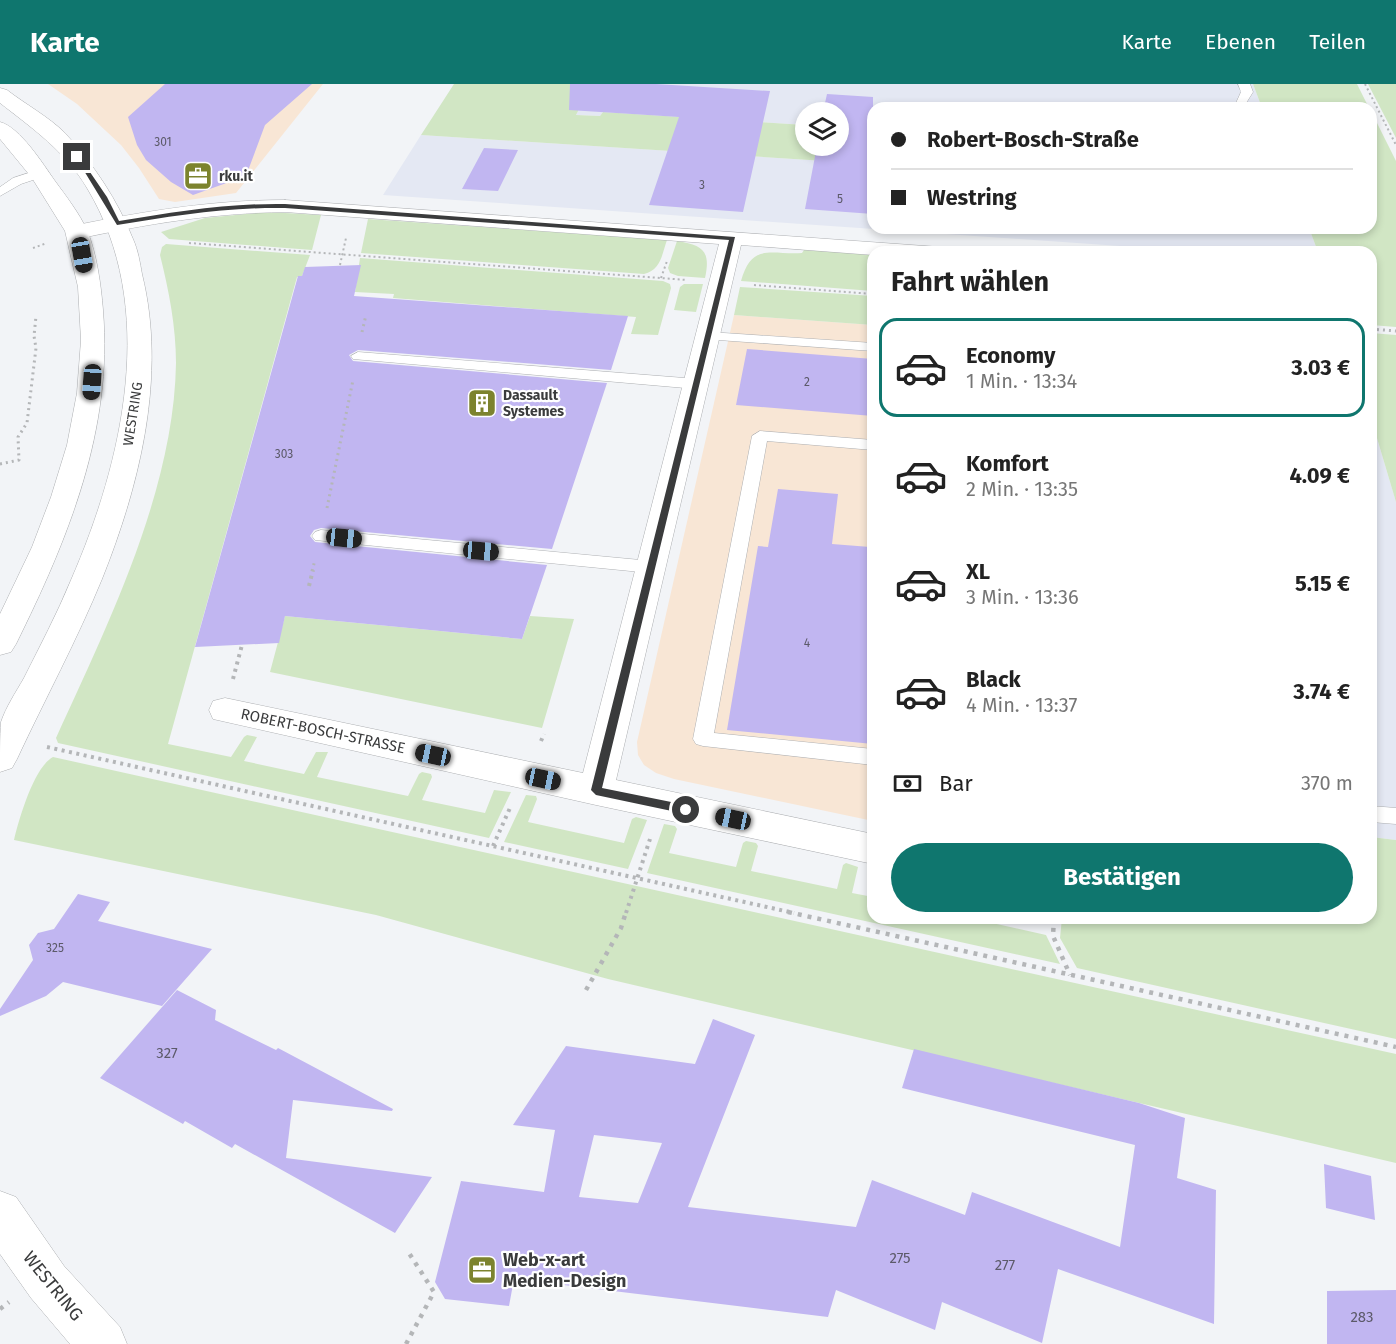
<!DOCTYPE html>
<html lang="de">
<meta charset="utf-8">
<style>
:root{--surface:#fff;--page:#f2f2f2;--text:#222;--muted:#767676;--line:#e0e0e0;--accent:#0f766e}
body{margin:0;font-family:"Fira Sans",sans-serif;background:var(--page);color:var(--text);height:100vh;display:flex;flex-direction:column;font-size:22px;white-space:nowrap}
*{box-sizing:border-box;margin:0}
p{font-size:20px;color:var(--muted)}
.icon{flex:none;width:33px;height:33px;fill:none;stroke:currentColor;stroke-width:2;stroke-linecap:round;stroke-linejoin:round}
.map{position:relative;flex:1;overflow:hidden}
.details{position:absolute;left:867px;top:162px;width:510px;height:678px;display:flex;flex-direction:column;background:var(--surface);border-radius:18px;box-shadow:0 3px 9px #0003}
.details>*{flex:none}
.top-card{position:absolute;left:867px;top:18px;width:510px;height:132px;border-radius:18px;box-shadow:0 3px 9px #0003;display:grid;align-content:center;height:132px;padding:0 24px;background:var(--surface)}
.buttons{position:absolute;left:795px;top:18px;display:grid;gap:12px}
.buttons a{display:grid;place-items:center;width:54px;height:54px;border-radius:50%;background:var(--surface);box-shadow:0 3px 9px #0003;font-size:30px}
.end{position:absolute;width:27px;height:27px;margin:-14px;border:8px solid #3a3b3c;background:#fff;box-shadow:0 0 0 3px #fff}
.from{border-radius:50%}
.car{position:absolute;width:18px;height:36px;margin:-18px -9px;border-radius:8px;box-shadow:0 0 4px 2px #0007;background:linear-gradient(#222 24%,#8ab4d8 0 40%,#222 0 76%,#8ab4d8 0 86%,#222 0)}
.top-card b{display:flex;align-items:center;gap:21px;height:57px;font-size:22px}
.top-card b+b{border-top:2px solid var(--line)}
.top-card i{width:15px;height:15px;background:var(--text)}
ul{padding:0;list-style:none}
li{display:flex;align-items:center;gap:18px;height:99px;margin:0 12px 9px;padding:0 12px;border:3px solid transparent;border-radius:18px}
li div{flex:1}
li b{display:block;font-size:22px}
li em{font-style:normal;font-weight:700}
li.current{border-color:var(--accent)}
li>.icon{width:54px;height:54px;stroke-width:1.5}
h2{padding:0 24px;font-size:27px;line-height:72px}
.pay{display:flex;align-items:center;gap:15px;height:66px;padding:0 24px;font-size:22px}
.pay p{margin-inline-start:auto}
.cta{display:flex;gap:12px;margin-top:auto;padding:12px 24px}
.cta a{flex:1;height:69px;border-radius:36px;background:var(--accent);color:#fff;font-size:24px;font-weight:700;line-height:69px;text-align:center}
header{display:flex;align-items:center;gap:36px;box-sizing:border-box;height:84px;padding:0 30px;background:var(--accent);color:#fff}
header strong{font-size:28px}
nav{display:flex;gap:33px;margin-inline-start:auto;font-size:21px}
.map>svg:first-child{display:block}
.commercial{fill:#f8e6d5}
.built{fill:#e4e8f3}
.green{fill:#d1e6c4}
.building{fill:#c1b6f1;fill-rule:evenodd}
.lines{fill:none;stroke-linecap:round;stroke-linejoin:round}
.service-casing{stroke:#adafb2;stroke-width:1}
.minor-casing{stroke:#adafb2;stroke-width:1}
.secondary-casing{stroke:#adafb2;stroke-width:1}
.path-far3{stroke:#b4b6b8;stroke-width:2;stroke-dasharray:2 3;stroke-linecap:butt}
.path-far2{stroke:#b4b6b8;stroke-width:3;stroke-dasharray:2 4;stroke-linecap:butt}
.path-far1{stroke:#b4b6b8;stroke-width:4;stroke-dasharray:3 4.5;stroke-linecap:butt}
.path{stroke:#b4b6b8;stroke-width:4.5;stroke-dasharray:4 6;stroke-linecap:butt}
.service{fill:#fff;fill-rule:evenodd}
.minor{fill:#fff;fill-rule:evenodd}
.secondary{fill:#fff;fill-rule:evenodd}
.route{fill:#3a3b3c}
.labels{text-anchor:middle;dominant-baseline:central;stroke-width:4.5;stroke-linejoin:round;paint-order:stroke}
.number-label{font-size:12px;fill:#5c5a69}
.far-poi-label{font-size:14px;font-weight:bold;fill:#3a3b3c;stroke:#fff;text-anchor:start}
.far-street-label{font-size:14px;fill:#3a3b3c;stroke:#fff}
.street-label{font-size:15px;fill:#3a3b3c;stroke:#fff}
.near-number-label{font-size:15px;fill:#5c5a69}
.near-poi-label{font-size:18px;font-weight:bold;fill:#3a3b3c;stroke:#fff;text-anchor:start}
.near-street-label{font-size:18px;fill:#3a3b3c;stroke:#fff}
</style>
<header>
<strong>Karte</strong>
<nav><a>Karte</a><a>Ebenen</a><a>Teilen</a></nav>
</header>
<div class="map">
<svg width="1396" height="1260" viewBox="0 0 1396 1260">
<rect width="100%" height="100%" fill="#f2f4f7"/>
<path class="commercial" d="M48,0H323L236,109L175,118L159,115L139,84L121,61L77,20Z
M734,231L873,241V737L674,695L656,689L644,681L638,671L637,658Z"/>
<path class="built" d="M592,0H1253L1262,24H873L838,28H806L805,41L603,28L600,32L576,31Z
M421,51L873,80V144H1309L1318,168H1206L383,111Z
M1371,334L1396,418V756L1371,753Z"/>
<path class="green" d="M454,0H592L576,31L600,32L603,28L805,41L806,62H838L873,80L421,51Z
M1253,0H1357L1369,24H1262Z
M1368,0H1396V54Z
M1371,27L1396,77V243L1371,241V168H1318L1309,144H1371Z
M267,128L321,131L312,166L169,155L161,148L205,134Z
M368,135L667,156C662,170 661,186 644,190L361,169Z
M677,157C703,161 711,167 705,194L678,192L670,189L668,184Z
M166,160L310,171L302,192L297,193L168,660L231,673L244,653L247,651L257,653L244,677L304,690L316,668H328L317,693L408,712L419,690L422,688L431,690L432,693L422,716L485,729L494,706L511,708L489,754L58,659L56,654C108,540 174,407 176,279C176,243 169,207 160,171L162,163Z
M804,166L873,170V207L741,197C752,158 771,171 802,169Z
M360,174L663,197L670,200L671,204L658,251L631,250L636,233L393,214L394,210L355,208Z
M684,200H703L696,228L674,226L680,203Z
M740,203L873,212V241L734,231Z
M1371,249L1396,251V418L1371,334Z
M285,532L522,555L530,532L574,535L542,644L270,588Z
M53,673L1396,970V1079L608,895L376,831L14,756C19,735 34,683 53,673Z
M526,711L536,712L537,715L528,738L624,759L632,735L636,733L647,736L628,785L504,758Z
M664,740L675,742L677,745L669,769L736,783L743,759L746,757L756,759L758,762L751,787L837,805L843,781L846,779L858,783L852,809L873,813V834H970L1046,851L1060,880L647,789Z
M1371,753L1396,756V955L1077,884L1060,854L1062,834H1371Z"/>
<path class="building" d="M165,0H312L265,41L246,92L193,111L171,98L146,76L137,61L128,33Z
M570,0H656L770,7L743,128L649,121L679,33L569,26Z
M827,10L873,13V130L805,125L817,62H838V28H823Z
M484,64L518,66L498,107L462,105Z
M361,181L354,212L628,232L611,286L358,266L349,271L353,277L607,299L552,465L321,444L314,446L310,452L315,458L547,481L522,555L285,532L279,559L195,563L298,192H302L305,183Z
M747,265L873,275V332L736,321Z
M778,405L838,410L832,460L870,463L869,472H873V660L727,646L758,462L768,463Z
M78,810L110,818L98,837L212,865L162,922L63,898L46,912L0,932V925L33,876L29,861L38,849L54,845Z
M177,906L216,926L215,936L276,966L278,964L393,1025L392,1027L293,1016L286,1074L432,1093L395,1149L235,1060L232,1064L185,1037L183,1040L100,994Z
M713,935L755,951L688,1123L856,1143L872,1096L965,1131L972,1108L1120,1163L1135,1061L902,1004L914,965L1139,1019L1185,1034L1177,1094L1216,1106L1214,1240L1058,1185L1042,1259L942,1218L935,1246L836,1206L828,1233L514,1195L509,1222L445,1215L435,1198L461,1097L544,1108L555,1046L513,1041L566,962L695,980ZM594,1051L662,1059L638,1119L579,1113Z
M1324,1080L1371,1092L1375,1136L1326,1124Z
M1396,1206V1260H1327V1207Z"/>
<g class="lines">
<g class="service-casing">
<path id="service" d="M1238,0H1250L1253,8L1243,24H1226L1236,19L1241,8Z
M41,85L47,89L45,92L21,100L0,112V103L13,94Z
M709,248L873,259V267L704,255L702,252Z
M358,268L697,295L705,300L697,305L353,275L351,272Z
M760,347L873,356V366L767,357L714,649L873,665V681L703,662L696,660L693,655L752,352Z
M321,446L651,477L657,479L660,483L657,487L651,489L315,456L312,452L315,448Z
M1371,722L1396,724V740L1371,738Z"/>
</g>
<g class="minor-casing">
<path id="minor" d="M285,116L939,163L942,168H873V171L741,161L616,696L873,750V780L596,721L213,635L209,626L213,617L225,614L583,689L719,160L285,128C214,129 146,140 77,155L69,153L66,148L69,143L77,141C146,127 214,116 285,116Z"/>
</g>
<g class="secondary-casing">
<path id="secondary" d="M0,4L7,6C25,20 49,33 65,49C94,81 117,115 133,155C138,166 140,179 142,190C167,291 140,400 102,495C77,556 45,615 17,675L12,684L0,688C0,673 0,652 1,638C6,623 16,608 24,594C40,562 57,530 71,496C123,377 159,223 87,104C66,68 32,44 0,19Z
M0,38C20,43 43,80 55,97C66,112 79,129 87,146C97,171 101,201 103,226C113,346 68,455 16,560L11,568L0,571V530L32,463L51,413L67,361L77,309L81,256L78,203L65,147L32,94L0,55Z
M0,1107L16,1113L64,1182L120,1243L127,1260H70L31,1214L0,1170Z"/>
</g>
<path class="path-far3" d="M1365,0L1396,61
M189,159L687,196
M33,164L47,159
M340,181L346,154
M661,194L667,177
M754,201L873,210"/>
<path class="path-far2" d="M1371,245L1396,247
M362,248L366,231
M0,380L19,376L18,353L27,339L36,264L34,252L36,232
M327,424L353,296
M312,487L315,476"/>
<path class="path-far1" d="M309,502L313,486
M233,595L242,561
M541,657L544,650
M47,663L794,829
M493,762L510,724
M626,829L650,755"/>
<path class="path" d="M788,828L1396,963
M1054,834L1053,852L1070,891
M586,906L621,844L626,828
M0,1225L9,1218
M406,1260L434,1208L407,1166"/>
<use href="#service" class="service"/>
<use href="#minor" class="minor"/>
<use href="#secondary" class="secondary"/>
</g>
<path class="route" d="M75,72H79L107,113L119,137C175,128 229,119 285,120L735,153L602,704L686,721L689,723V728L686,730L596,711L591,706L729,156L285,124C228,123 173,132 117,141Z"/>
<defs>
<g id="office-square" transform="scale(1.5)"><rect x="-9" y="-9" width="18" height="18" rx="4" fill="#7c832e" stroke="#fff"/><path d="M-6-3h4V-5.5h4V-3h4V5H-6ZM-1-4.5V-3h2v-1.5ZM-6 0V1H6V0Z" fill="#fff"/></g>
<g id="building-square" transform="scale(1.5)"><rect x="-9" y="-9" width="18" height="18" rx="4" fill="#7c832e" stroke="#fff"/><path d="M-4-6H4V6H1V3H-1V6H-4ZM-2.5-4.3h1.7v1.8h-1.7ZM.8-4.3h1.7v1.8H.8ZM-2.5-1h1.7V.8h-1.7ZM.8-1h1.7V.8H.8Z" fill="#fff"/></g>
</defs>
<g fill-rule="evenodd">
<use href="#office-square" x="198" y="92"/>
<use href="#building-square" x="482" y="319"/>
<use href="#office-square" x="482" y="1186"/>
</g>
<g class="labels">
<g class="number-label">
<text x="163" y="58">301</text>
<text x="702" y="101">3</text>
<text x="840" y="115">5</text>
<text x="807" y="298">2</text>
<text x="284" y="370">303</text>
<text x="807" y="559">4</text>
<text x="55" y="864">325</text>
</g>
<g class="far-poi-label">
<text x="219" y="92">rku.it</text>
<text x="503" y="311">Dassault<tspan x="503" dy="16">Systemes</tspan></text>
</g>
<g class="far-street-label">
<text transform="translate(133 330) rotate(-81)">WESTRING</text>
</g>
<g class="street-label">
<text transform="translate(323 647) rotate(12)">ROBERT-BOSCH-STRASSE</text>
</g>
<g class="near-number-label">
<text x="167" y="969">327</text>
<text x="900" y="1174">275</text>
<text x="1005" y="1181">277</text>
<text x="1362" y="1233">283</text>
</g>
<g class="near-poi-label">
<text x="503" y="1176">Web-x-art<tspan x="503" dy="21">Medien-Design</tspan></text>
</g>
<g class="near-street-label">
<text transform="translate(53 1202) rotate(51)">WESTRING</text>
</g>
</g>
</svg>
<div class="buttons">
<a><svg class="icon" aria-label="layers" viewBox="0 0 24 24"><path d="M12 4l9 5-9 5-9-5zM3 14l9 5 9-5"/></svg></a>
</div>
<i class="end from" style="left:686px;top:726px"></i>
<i class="end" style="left:77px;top:73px"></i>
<i class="car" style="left:82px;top:171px;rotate:170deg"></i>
<i class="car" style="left:92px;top:298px;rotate:184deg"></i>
<i class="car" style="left:344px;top:454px;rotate:96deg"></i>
<i class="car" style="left:481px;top:467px;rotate:95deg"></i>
<i class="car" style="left:433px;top:671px;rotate:282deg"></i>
<i class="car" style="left:543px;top:695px;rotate:102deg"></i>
<i class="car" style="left:733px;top:735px;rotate:282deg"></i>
<div class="top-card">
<b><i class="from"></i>Robert-Bosch-Straße</b>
<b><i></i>Westring</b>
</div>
<section class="details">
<h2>Fahrt wählen</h2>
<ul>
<li class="current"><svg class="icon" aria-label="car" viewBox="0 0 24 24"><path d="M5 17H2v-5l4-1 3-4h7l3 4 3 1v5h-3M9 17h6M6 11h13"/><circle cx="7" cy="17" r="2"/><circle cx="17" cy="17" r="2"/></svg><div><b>Economy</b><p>1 Min. · 13:34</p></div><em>3.03 €</em></li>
<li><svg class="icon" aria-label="car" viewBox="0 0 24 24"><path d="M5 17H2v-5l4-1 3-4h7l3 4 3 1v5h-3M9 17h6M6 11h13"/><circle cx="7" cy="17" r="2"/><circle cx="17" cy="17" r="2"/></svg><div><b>Komfort</b><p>2 Min. · 13:35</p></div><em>4.09 €</em></li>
<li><svg class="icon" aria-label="car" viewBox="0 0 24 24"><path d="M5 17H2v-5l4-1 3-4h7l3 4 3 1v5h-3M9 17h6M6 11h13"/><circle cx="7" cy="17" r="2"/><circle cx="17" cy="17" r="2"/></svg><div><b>XL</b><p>3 Min. · 13:36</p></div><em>5.15 €</em></li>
<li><svg class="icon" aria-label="car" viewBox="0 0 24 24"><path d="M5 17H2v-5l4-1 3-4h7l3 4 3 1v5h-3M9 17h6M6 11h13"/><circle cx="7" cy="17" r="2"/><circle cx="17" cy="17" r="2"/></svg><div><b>Black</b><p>4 Min. · 13:37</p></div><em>3.74 €</em></li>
</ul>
<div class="pay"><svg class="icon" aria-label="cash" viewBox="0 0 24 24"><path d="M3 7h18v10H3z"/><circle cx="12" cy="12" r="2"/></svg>Bar<p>370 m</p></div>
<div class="cta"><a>Bestätigen</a></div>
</section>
</div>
